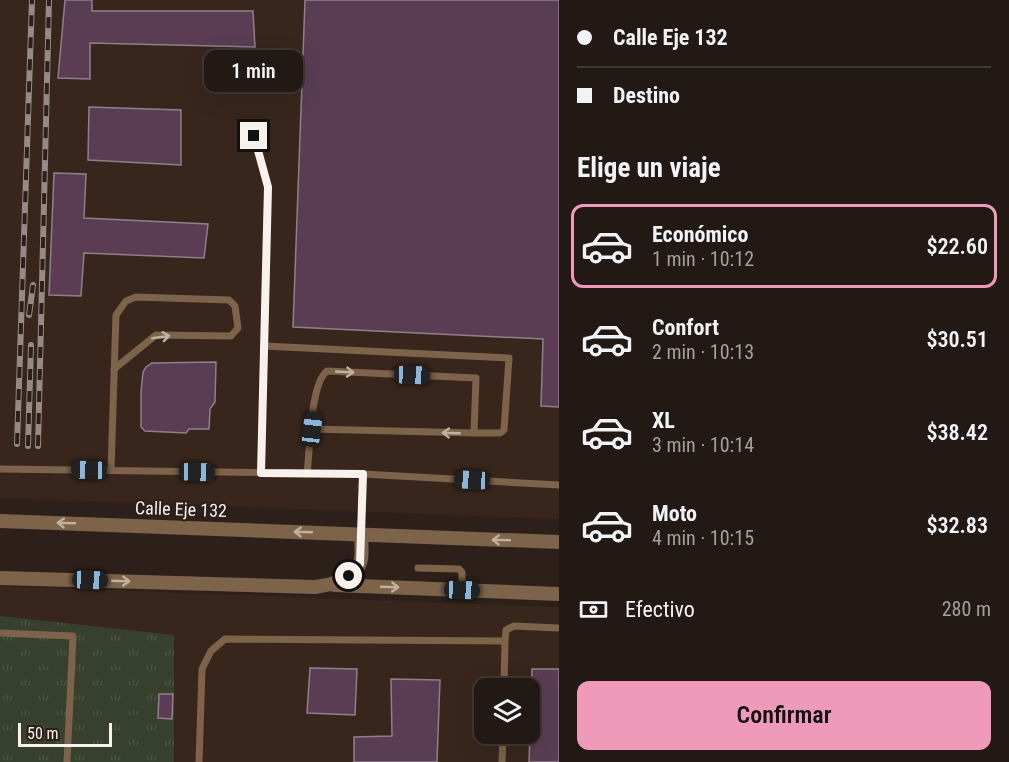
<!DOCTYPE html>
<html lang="es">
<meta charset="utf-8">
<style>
:root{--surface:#221814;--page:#2e2522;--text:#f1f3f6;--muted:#a2a0a0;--line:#3f3734;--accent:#ef9ab8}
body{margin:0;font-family:"Roboto Condensed",sans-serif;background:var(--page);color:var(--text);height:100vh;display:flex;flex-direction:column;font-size:22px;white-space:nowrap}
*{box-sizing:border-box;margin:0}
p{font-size:20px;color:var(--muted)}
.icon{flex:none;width:33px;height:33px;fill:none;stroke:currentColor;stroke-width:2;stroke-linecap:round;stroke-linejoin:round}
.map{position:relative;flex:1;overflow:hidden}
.panel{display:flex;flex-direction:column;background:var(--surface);width:450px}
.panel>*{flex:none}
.hud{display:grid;align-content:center;height:132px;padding:0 18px;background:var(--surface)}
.controls{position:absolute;left:474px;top:678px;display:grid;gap:12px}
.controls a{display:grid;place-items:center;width:66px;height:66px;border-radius:12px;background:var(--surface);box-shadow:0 6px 24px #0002,0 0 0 2px var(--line);font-size:30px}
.scale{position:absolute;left:18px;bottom:15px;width:94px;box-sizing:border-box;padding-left:6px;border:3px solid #f9f1ec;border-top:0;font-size:16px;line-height:21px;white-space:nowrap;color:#f9f1ec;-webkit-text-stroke:4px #2d201a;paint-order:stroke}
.end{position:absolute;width:27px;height:27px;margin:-14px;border:8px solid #f9f1ec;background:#111;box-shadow:0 0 0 3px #111}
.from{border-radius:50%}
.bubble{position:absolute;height:42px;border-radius:12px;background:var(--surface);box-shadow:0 6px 24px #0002,0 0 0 2px var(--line);font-size:20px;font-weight:600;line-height:42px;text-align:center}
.car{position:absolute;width:18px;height:36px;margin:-18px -9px;border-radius:8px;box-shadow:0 0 4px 2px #0007;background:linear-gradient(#222 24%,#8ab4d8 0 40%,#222 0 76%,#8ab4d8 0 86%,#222 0)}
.hud b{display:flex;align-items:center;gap:21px;height:57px;font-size:22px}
.hud b+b{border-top:2px solid var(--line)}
.hud i{width:15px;height:15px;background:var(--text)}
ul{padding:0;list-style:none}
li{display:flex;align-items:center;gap:18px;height:84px;margin:0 12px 9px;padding:0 6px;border:3px solid transparent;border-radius:12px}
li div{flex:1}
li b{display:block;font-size:22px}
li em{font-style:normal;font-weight:600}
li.on{border-color:var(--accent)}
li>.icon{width:54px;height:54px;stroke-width:1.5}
h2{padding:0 18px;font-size:27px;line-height:72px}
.pay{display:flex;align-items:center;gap:15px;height:66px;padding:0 18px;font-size:22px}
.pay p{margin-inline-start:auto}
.primary-button{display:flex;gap:12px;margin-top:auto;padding:12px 18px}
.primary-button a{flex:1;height:69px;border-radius:12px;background:var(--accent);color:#111;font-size:24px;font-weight:600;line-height:69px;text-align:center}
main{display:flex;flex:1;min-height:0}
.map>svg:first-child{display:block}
.built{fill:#38261c;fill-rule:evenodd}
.grass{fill:url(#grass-tufts)}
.building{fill:#5a3d53;stroke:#8e808a;stroke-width:1.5}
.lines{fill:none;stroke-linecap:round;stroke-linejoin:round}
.lane{stroke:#7c6349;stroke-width:7}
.street{stroke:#7c6349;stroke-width:14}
.rail-casing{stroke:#958a85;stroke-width:6}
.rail{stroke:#2d201a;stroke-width:4;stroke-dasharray:11;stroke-linecap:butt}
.oneway{stroke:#c1b1a3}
.route{stroke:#f9f1ec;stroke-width:8}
.labels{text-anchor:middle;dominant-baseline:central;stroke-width:4.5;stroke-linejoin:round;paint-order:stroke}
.street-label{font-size:18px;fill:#f9f1ec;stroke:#2d201a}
</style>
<main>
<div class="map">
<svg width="559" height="762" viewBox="0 0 559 762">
<defs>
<pattern id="grass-tufts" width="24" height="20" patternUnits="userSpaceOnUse" patternTransform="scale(1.5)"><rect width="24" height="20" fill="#36402c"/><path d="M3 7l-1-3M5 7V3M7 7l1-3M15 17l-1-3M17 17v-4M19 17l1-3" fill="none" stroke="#4a5340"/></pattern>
</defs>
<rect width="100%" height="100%" fill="#2d201a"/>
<path class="built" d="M0,0H559V519L0,498Z
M0,586L559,607V762H0ZM484,688H530V734H484Z"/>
<path class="grass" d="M0,616L174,635V762H0Z"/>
<path class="building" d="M65,0H92V11H253L255,47L90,43V79L58,78Z
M305,0H559V407L541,406L543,339L293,327Z
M89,107L181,110V165L88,160Z
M54,173L86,174L84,218L208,224L204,258L84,253L81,296L49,295Z
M216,362L215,402L210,409L209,429H189L186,433L145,431L141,427V392L143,372L146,367L152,363Z
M310,668L357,669L355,715L307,713Z
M532,669H559V762H529Z
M391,679L440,680L437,762H354V737L392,736Z
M159,694H173L172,719L158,718Z"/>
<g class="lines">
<path class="lane" d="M254,136L268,187L261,473
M264,346L509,358L504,430L500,433H474
M0,469L363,474L361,534
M111,470L116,315L126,301L136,297L229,300L235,306L238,328L231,336L156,335L114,369
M307,474C310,451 310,384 327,371L476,378L474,433L312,429
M363,474L559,485
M418,568L459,569L462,572V590
M0,633L73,636L67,762
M505,641L506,630L514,626L559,628
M199,762L202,669L211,651L225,639L505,641L504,688
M502,762L503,734"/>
<path class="street" d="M0,521L559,542
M0,578L315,587C330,585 354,580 360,563C363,556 361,543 361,534
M334,585L559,594"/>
<g class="rail-casing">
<path id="rail" d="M29,315L33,285
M17,444L32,0
M28,446L31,345
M38,446L49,0"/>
</g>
<use href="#rail" class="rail"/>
</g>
<defs><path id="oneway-shaft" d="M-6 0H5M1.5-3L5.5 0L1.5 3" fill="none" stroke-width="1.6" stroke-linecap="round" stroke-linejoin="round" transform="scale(1.5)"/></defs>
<g class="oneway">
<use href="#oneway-shaft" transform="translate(161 337) rotate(-8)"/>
<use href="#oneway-shaft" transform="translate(345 372) rotate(3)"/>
<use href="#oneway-shaft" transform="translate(451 433) rotate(-178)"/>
<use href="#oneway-shaft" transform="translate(66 523) rotate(-178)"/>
<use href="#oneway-shaft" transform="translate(303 532) rotate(-178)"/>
<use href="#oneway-shaft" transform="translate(501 540) rotate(-178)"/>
<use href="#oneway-shaft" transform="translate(121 581) rotate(2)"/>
<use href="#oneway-shaft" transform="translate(390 587) rotate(2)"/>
</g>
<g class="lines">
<path class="route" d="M254,136L268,187L261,473L363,474L360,564L349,576"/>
</g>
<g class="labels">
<g class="street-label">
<text transform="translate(181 509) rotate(2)">Calle Eje 132</text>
</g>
</g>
</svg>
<div class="controls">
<a><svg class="icon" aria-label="layers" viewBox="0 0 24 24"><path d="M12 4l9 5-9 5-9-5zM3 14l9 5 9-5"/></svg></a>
</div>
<div class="scale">50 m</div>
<i class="end from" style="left:349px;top:576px"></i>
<i class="end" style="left:254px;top:136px"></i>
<div class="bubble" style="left:204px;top:50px;width:99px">1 min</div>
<i class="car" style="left:412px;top:375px;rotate:92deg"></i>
<i class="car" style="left:312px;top:429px;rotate:7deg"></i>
<i class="car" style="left:89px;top:470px;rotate:271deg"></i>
<i class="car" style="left:197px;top:472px;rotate:91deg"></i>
<i class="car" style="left:472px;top:480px;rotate:273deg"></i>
<i class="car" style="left:90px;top:580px;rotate:92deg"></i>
<i class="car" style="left:462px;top:590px;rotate:92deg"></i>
</div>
<section class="panel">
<div class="hud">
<b><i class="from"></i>Calle Eje 132</b>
<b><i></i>Destino</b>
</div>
<h2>Elige un viaje</h2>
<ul>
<li class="on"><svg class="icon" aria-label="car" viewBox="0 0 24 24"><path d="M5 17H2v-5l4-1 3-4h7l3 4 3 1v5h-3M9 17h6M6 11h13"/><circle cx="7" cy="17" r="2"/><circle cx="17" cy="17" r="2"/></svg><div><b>Económico</b><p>1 min · 10:12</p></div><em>$22.60</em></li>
<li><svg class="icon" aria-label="car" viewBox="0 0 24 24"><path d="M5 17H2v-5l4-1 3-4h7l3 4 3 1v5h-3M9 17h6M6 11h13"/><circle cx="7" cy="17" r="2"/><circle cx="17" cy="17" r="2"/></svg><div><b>Confort</b><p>2 min · 10:13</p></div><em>$30.51</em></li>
<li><svg class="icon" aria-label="car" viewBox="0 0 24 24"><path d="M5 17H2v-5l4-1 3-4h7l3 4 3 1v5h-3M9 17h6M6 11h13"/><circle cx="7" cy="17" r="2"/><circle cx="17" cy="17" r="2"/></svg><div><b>XL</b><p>3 min · 10:14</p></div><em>$38.42</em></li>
<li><svg class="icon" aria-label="car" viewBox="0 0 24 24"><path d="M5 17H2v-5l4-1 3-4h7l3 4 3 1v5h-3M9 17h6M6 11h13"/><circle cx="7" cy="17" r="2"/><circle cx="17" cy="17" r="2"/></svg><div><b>Moto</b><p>4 min · 10:15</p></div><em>$32.83</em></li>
</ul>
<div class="pay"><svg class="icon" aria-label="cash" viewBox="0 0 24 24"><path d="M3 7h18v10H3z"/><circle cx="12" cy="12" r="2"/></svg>Efectivo<p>280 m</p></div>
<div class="primary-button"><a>Confirmar</a></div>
</section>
</main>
